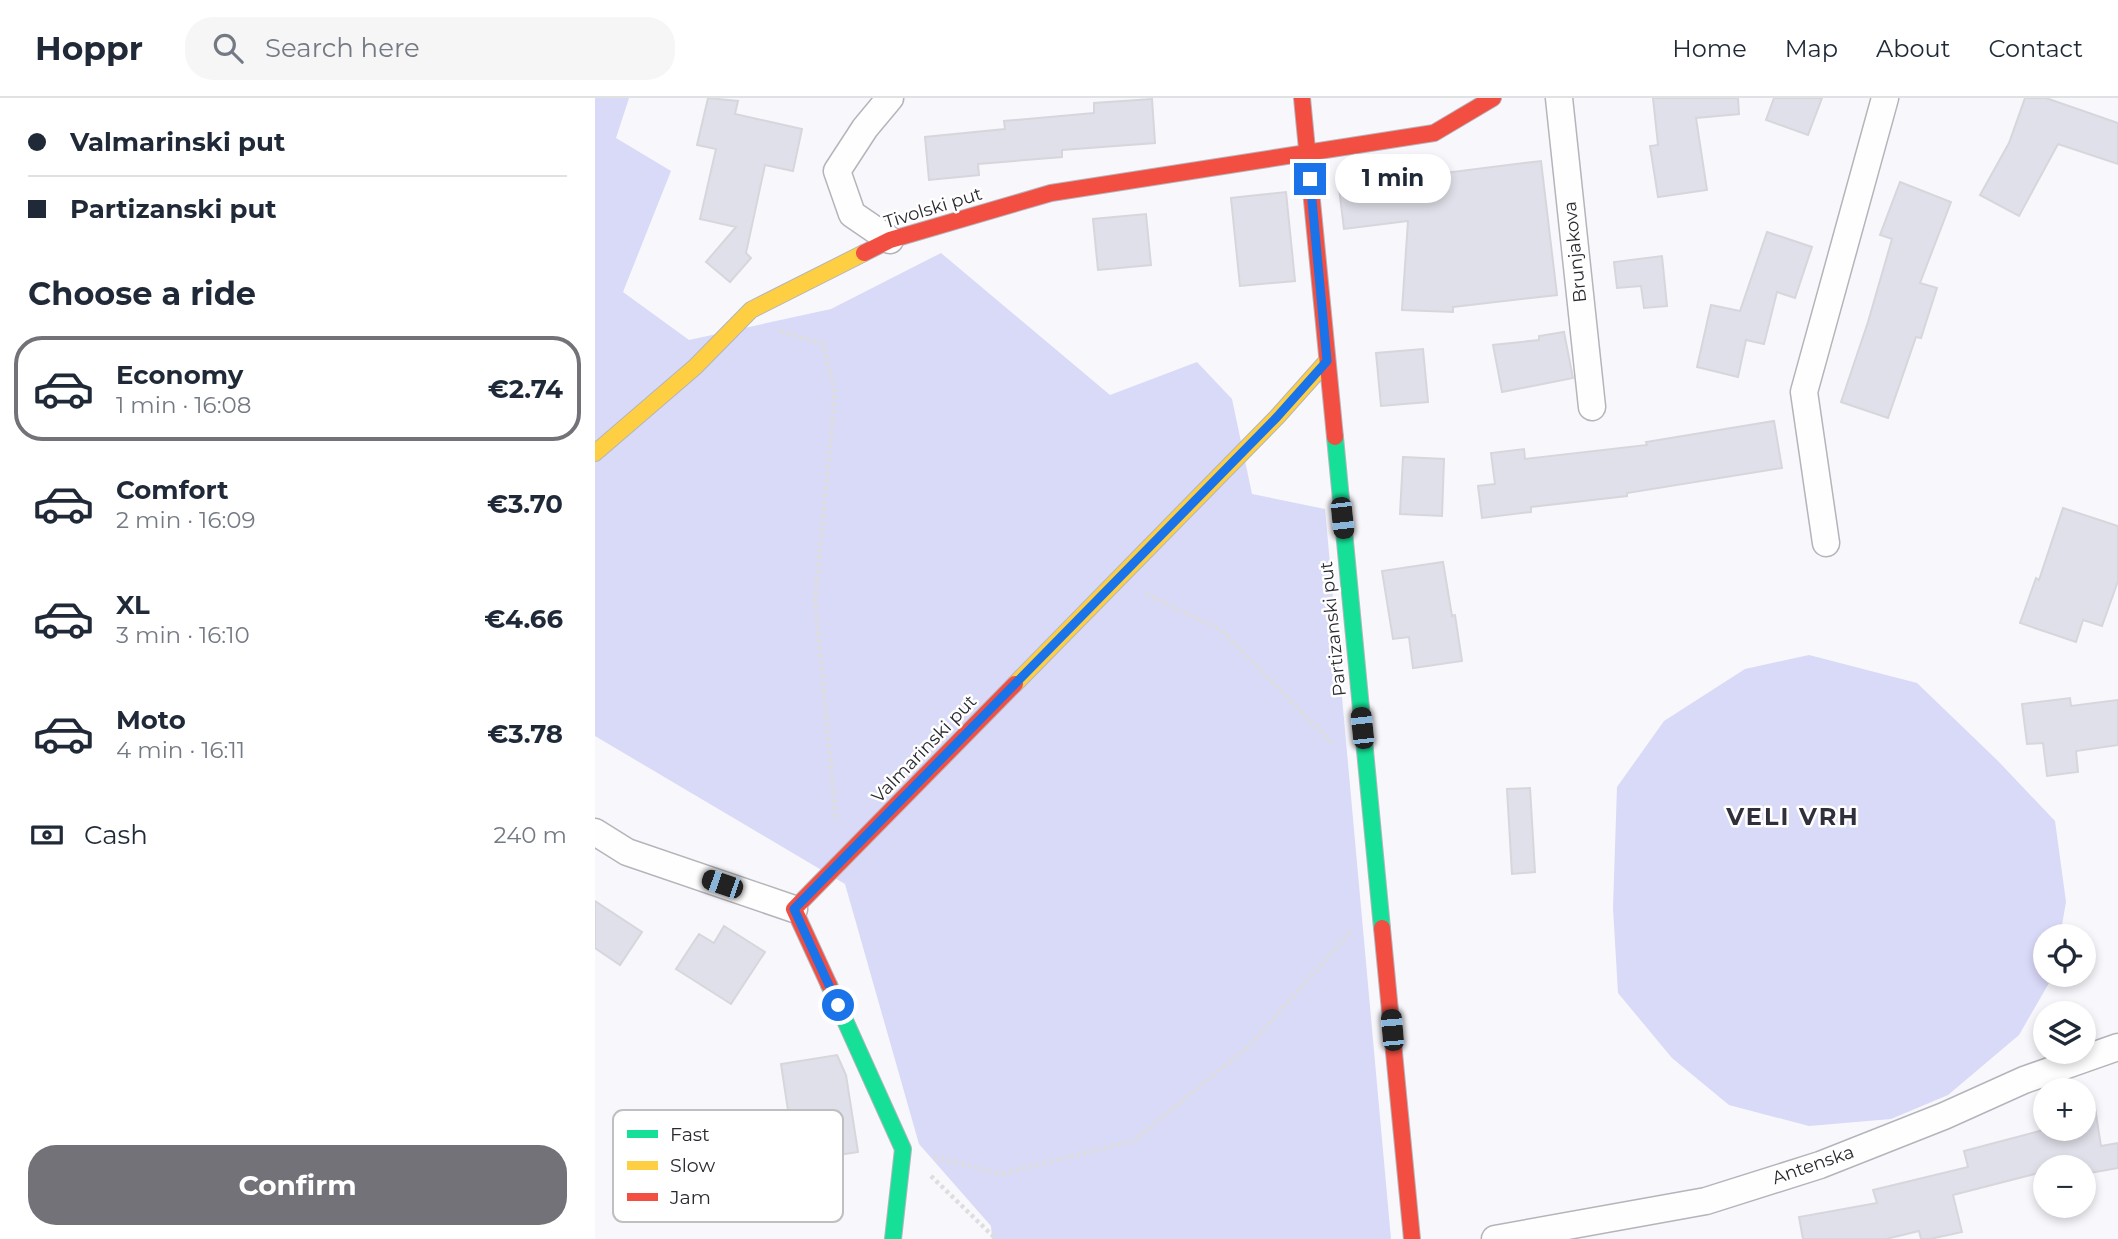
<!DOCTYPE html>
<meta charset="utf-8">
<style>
:root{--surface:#fff;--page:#f6f6f7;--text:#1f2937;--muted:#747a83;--line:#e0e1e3;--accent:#727278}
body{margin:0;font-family:Montserrat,sans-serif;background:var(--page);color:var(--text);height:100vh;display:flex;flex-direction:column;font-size:26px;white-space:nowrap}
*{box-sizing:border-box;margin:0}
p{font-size:23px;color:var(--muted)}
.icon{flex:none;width:38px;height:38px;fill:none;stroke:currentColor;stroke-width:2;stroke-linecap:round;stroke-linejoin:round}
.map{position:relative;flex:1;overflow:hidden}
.sheet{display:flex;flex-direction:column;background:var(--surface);width:595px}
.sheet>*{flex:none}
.top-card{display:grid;align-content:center;height:154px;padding:0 28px;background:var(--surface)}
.controls{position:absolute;left:1438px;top:826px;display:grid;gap:14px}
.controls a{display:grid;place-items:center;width:63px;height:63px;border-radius:50%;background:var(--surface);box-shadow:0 4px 10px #0003;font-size:35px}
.end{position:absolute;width:32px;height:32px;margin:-16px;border:9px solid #1a73e8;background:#fff;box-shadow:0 0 0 4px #fff}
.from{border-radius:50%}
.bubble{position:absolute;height:49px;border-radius:24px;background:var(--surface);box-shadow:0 4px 10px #0003;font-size:23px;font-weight:700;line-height:49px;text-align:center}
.car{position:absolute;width:21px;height:42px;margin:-21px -10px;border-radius:9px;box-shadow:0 0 5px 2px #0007;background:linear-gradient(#222 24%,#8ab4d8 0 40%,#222 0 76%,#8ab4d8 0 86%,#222 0)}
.top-card b{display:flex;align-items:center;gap:24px;height:66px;font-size:26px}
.top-card b+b{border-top:2px solid var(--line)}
.top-card i{width:18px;height:18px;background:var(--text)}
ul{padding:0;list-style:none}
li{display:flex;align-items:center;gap:21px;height:105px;margin:0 14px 10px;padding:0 14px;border:4px solid transparent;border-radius:28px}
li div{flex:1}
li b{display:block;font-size:26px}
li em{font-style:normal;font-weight:700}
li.selected{border-color:var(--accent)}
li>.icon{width:63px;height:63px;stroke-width:1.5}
h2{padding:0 28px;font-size:32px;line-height:84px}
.pay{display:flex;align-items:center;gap:18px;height:77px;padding:0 28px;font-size:26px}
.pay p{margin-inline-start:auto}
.primary-button{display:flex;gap:14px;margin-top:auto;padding:14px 28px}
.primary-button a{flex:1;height:80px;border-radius:28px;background:var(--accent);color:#fff;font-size:28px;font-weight:700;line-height:80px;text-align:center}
header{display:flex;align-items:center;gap:42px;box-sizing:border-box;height:98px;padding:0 35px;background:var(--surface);border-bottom:2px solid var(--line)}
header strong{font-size:33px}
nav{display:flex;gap:38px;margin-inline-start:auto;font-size:24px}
.search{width:490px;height:63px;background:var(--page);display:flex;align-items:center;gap:18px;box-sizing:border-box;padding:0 24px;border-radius:28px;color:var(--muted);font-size:26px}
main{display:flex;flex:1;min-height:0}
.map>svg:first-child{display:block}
.green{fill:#d9d9f8}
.building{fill:#e0e0ea;stroke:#d6d6dc;stroke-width:2}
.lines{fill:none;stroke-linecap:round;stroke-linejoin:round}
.street-casing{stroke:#b4b5ba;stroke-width:29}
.fast-casing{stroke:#b4b5ba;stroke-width:18}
.slow-casing{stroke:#b4b5ba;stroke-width:18}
.jam-casing{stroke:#b4b5ba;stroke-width:18}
.path{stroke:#ddddde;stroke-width:4.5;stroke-dasharray:3.5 3.5;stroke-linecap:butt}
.street{stroke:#fefeff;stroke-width:26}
.fast{stroke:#16e098;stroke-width:16}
.slow{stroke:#ffcf43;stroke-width:16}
.jam{stroke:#f24e42;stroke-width:16}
.route{stroke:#1a73e8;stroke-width:9}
.labels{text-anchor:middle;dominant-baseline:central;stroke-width:5;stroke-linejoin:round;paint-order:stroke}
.street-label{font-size:18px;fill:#2a2a31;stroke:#fff}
.district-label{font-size:24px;font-weight:bold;letter-spacing:2px;fill:#30303d;stroke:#fff}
.key{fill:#fff;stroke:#bfbfc1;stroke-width:2}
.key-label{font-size:19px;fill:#2a2a31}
</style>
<header>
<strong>Hoppr</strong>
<div class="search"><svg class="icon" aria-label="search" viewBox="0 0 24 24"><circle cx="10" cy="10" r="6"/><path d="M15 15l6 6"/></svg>Search here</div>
<nav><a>Home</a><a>Map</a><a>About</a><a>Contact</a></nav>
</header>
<main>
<section class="sheet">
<div class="top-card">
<b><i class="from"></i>Valmarinski put</b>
<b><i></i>Partizanski put</b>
</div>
<h2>Choose a ride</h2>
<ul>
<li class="selected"><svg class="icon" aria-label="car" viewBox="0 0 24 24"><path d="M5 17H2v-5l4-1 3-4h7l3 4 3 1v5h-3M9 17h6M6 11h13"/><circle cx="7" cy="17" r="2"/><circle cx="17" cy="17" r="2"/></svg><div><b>Economy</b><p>1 min · 16:08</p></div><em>€2.74</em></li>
<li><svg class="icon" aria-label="car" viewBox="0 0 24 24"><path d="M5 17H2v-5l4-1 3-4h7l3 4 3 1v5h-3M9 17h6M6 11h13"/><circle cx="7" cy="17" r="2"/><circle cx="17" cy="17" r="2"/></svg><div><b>Comfort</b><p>2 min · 16:09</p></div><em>€3.70</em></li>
<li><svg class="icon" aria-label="car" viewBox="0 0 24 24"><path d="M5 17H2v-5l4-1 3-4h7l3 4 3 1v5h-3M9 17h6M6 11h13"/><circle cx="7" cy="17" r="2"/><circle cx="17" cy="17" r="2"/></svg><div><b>XL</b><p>3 min · 16:10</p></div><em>€4.66</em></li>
<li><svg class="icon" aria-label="car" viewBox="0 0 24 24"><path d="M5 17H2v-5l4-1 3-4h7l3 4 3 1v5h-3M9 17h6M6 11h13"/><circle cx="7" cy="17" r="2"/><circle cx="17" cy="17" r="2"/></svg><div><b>Moto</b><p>4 min · 16:11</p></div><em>€3.78</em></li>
</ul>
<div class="pay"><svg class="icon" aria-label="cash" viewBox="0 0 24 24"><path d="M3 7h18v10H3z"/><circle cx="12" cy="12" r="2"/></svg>Cash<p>240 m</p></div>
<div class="primary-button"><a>Confirm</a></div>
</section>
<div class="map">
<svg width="1523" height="1141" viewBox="0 0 1523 1141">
<rect width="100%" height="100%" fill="#f7f7fc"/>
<path class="green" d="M0,0H34L21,40L76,73L28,194L94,242L236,211L346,155L515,297L602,264L637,301L657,396L730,411L796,1141H397L396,1128L324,1046L250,786L0,638Z
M1214,557L1322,585L1403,663L1460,723L1471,804L1465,838H1451V877L1458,878L1424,937L1353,997L1296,1021L1214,1028L1134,1007L1077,960L1023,895L1018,810L1022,689L1069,623L1150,571Z"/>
<path class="building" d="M113,0L143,3L140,16L207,31L198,73L170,67L151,155L156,160L135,184L111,164L141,129L105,121L121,51L102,47Z
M1058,0H1143L1144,16L1101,20L1112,92L1063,99L1055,48L1063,47Z
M1179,0H1227L1213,37L1171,22Z
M1430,0H1451L1523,25V66L1463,46L1424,118L1385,97L1414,45Z
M557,1L560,45L467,52V59L383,66L384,77L334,82L330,39L410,31L409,23L499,15V5Z
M946,63L962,197L858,209V214L807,212L813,123L749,131L743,82L773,78L776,102L828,96L825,78Z
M1305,84L1356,104L1325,185L1342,190L1326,240L1321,239L1293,320L1246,304L1273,224L1297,141L1285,137Z
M691,94L700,183L645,188L636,100Z
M551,116L556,167L503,172L498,121Z
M1172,134L1217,149L1200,200L1182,194L1169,246L1151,242L1143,279L1102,269L1116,207L1145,213Z
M1067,158L1072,208L1049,210L1046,188L1022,190L1019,164Z
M969,234L978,280L907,294L898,247L944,242V238Z
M828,251L833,304L786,308L781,255Z
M1179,323L1187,370L1032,395V398L936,409V414L887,420L883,388L900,386L896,355L929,351L930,361L1052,347L1051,344Z
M808,359L849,361L847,418L805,416Z
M1468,410L1523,428V483L1507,528L1488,522L1481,544L1425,525L1441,480L1444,482Z
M848,464L857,518L860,517L867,563L818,570L814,539L798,541L787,473Z
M1475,600L1476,608L1523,602V647L1481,653L1483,674L1452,678L1448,645L1432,646L1427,606Z
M935,690L940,774L917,776L912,691Z
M0,803L47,834L25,867L0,850Z
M129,828L170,854L136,906L81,871L104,836L119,845Z
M242,957L251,977L263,1054L225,1060L221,1036L197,1039L186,966Z
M1500,1010L1506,1048L1523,1045V1070L1489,1076V1069H1451V1073L1358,1097L1367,1134L1335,1141H1326L1324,1133L1291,1141H1208L1204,1119L1282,1105L1278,1092L1373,1069L1369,1053L1452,1031H1489V1012Z"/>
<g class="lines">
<g class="street-casing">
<path id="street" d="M964,0L997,309
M295,142L257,116L242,73L270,30L295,0
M1231,445L1209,294L1290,0
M0,734L32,754L199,811
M900,1141L1111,1103L1225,1067L1349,1018L1429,982L1523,949"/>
</g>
<g class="fast-casing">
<path id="fast" d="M740,339L787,830
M234,887L308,1051L298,1141"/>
</g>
<g class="slow-casing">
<path id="slow" d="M0,355L100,269L156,212L269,155
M420,586L682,319L732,263"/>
</g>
<g class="jam-casing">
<path id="jam" d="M707,0L740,339
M269,155L295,142L456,95L839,35L898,0
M787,830L817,1141
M234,887L199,811L420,586"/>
</g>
<path class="path" d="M185,233L228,246L240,296L220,502L241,724
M551,496L626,532L738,646
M339,1059L407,1076L538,1043L655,947L756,833
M336,1078L401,1141"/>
<use href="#street" class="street"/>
<use href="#fast" class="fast"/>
<use href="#slow" class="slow"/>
<use href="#jam" class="jam"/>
</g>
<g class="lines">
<path class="route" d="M243,907L199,811L682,319L732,263L715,81"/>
</g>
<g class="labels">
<g class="street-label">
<text transform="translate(338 110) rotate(-17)">Tivolski put</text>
<text transform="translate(980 154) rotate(-96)">Brunjakova</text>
<text transform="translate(738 531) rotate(-96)">Partizanski put</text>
<text transform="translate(329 651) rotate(-46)">Valmarinski put</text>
<text transform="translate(1218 1067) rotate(-19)">Antenska</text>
</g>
<g class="district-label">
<text x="1198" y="718">VELI VRH</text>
</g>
</g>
<rect x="18" y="1012" width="230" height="112" rx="10" class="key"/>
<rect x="32" y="1032" width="31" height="8" fill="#16e098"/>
<rect x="32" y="1063" width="31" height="9" fill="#ffcf43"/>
<rect x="32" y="1095" width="31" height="8" fill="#f24e42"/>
<g class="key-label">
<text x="75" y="1043">Fast</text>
<text x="75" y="1074">Slow</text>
<text x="75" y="1106">Jam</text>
</g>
</svg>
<div class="controls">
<a><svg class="icon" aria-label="locate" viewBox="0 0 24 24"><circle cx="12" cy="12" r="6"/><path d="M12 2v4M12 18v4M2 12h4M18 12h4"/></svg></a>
<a><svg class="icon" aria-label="layers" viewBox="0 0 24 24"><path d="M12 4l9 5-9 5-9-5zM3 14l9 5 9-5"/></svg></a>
<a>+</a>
<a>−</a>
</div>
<i class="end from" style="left:243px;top:907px"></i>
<i class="end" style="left:715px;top:81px"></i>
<div class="bubble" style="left:740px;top:56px;width:116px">1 min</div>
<i class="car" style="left:747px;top:420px;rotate:174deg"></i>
<i class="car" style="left:767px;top:630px;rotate:354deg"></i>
<i class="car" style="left:127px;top:786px;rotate:289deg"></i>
<i class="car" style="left:797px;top:932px;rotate:355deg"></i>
</div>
</main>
